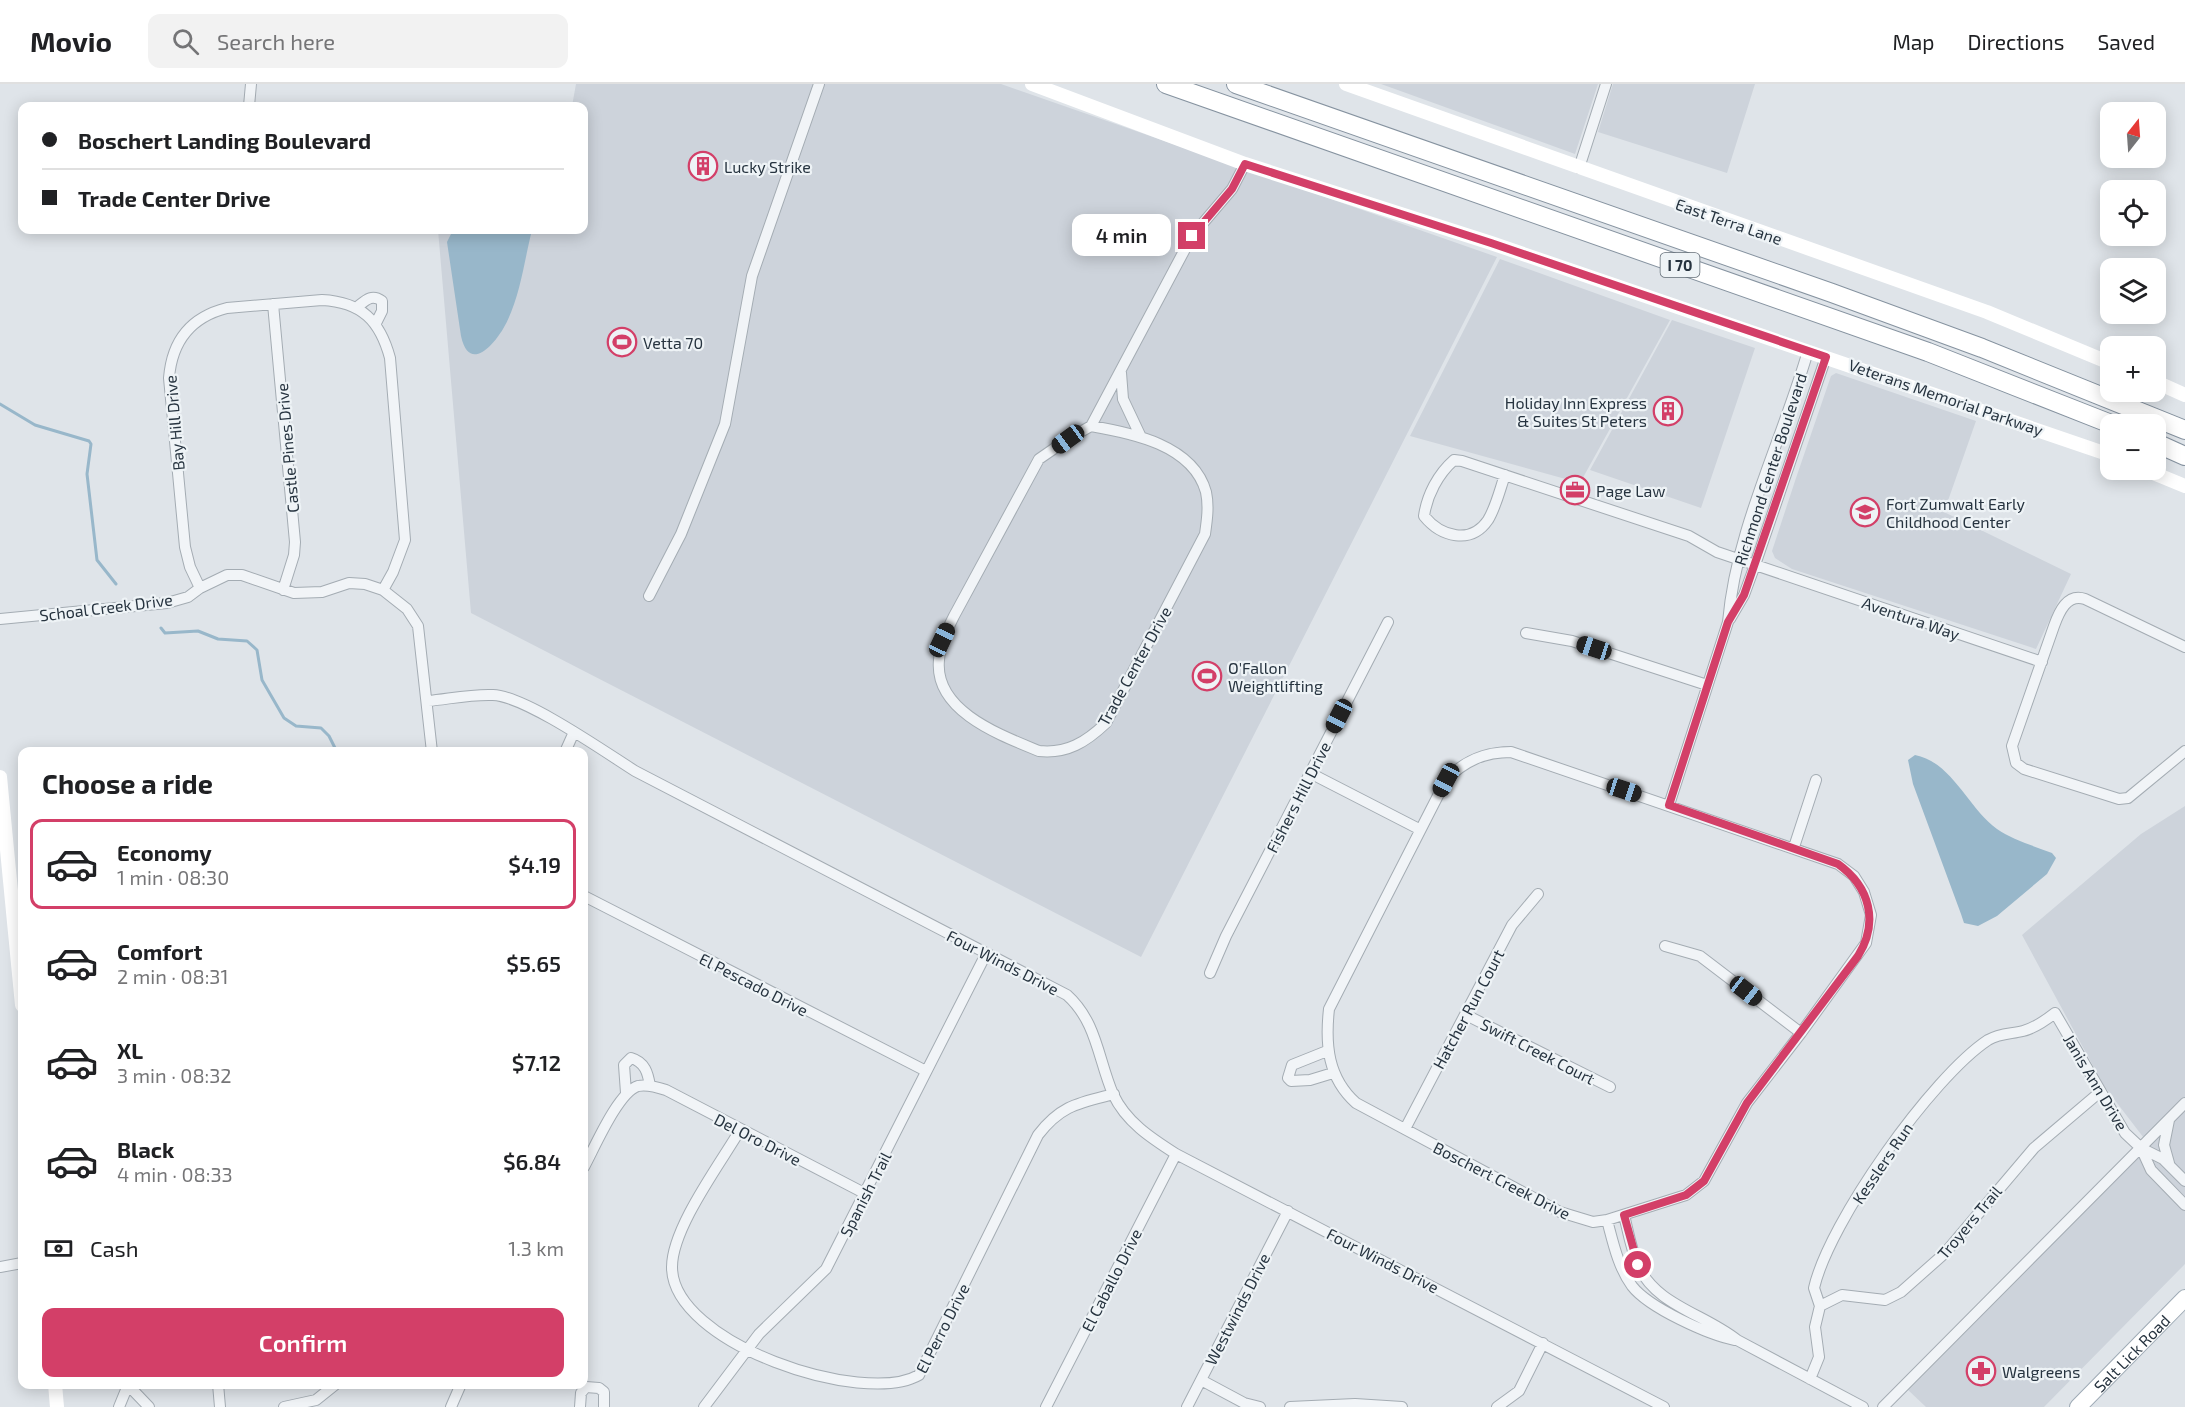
<!DOCTYPE html>
<meta charset="utf-8">
<style>
:root{--surface:#fff;--page:#f2f2f2;--text:#202124;--muted:#757577;--line:#e0e0e0;--accent:#d33f68}
body{margin:0;font-family:"Exo 2",sans-serif;background:var(--page);color:var(--text);height:100vh;display:flex;flex-direction:column;font-size:22px;white-space:nowrap}
*{box-sizing:border-box;margin:0}
p{font-size:20px;color:var(--muted)}
.icon{flex:none;width:33px;height:33px;fill:none;stroke:currentColor;stroke-width:2;stroke-linecap:round;stroke-linejoin:round}
.map{position:relative;flex:1;overflow:hidden}
.details{position:absolute;left:18px;top:663px;width:570px;height:642px;display:flex;flex-direction:column;background:var(--surface);border-radius:12px;box-shadow:0 3px 15px #0003}
.details>*{flex:none}
.guide{position:absolute;left:18px;top:18px;width:570px;height:132px;border-radius:12px;box-shadow:0 3px 15px #0003;display:grid;align-content:center;height:132px;padding:0 24px;background:var(--surface)}
.needle{width:39px;rotate:17deg}
.tools{position:absolute;left:2100px;top:18px;display:grid;gap:12px}
.tools a{display:grid;place-items:center;width:66px;height:66px;border-radius:12px;background:var(--surface);box-shadow:0 3px 15px #0003;font-size:30px}
.end{position:absolute;width:27px;height:27px;margin:-14px;border:8px solid #d33f68;background:#fff;box-shadow:0 0 0 3px #fff}
.from{border-radius:50%}
.bubble{position:absolute;height:42px;border-radius:12px;background:var(--surface);box-shadow:0 3px 15px #0003;font-size:20px;font-weight:600;line-height:42px;text-align:center}
.car{position:absolute;width:18px;height:36px;margin:-18px -9px;border-radius:8px;box-shadow:0 0 4px 2px #0007;background:linear-gradient(#222 24%,#8ab4d8 0 40%,#222 0 76%,#8ab4d8 0 86%,#222 0)}
.guide b{display:flex;align-items:center;gap:21px;height:57px;font-size:22px}
.guide b+b{border-top:2px solid var(--line)}
.guide i{width:15px;height:15px;background:var(--text)}
ul{padding:0;list-style:none}
li{display:flex;align-items:center;gap:18px;height:90px;margin:0 12px 9px;padding:0 12px;border:3px solid transparent;border-radius:12px}
li div{flex:1}
li b{display:block;font-size:22px}
li em{font-style:normal;font-weight:600}
li.on{border-color:var(--accent)}
li>.icon{width:54px;height:54px;stroke-width:1.5}
h2{padding:0 24px;font-size:27px;line-height:72px}
.pay{display:flex;align-items:center;gap:15px;height:66px;padding:0 24px;font-size:22px}
.pay p{margin-inline-start:auto}
.primary-button{display:flex;gap:12px;margin-top:auto;padding:12px 24px}
.primary-button a{flex:1;height:69px;border-radius:12px;background:var(--accent);color:#fff;font-size:24px;font-weight:600;line-height:69px;text-align:center}
header{display:flex;align-items:center;gap:36px;box-sizing:border-box;height:84px;padding:0 30px;background:var(--surface);border-bottom:2px solid var(--line)}
header strong{font-size:28px}
nav{display:flex;gap:33px;margin-inline-start:auto;font-size:21px}
.search{width:420px;height:54px;background:var(--page);display:flex;align-items:center;gap:15px;box-sizing:border-box;padding:0 21px;border-radius:12px;color:var(--muted);font-size:22px}
.map>svg:first-child{display:block}
.built{fill:#cdd3db}
.water{fill:#98b7ca}
.lines{fill:none;stroke-linecap:round;stroke-linejoin:round}
.stream{stroke:#98b7ca;stroke-width:3}
.street-casing{stroke:#a4acb3;stroke-width:12}
.primary-casing{stroke:#9eaab5;stroke-width:18}
.highway-casing{stroke:#8693a0;stroke-width:20}
.street{stroke:#f1f4f7;stroke-width:10}
.secondary{stroke:#fff;stroke-width:14}
.primary{stroke:#fff;stroke-width:16}
.highway{stroke:#fff;stroke-width:18}
.route{stroke:#d33f68;stroke-width:8}
.labels{text-anchor:middle;dominant-baseline:central;stroke-width:4.5;stroke-linejoin:round;paint-order:stroke}
.shield{fill:#eef3f6;stroke:#636d77;stroke-width:1.5}
.shield-label{font-size:15px;font-weight:bold;fill:#273440}
.poi-label{font-size:16px;fill:#273440;stroke:#eef3f6;text-anchor:start}
.street-label{font-size:16px;fill:#273440;stroke:#eef3f6}
</style>
<header>
<strong>Movio</strong>
<div class="search"><svg class="icon" aria-label="search" viewBox="0 0 24 24"><circle cx="10" cy="10" r="6"/><path d="M15 15l6 6"/></svg>Search here</div>
<nav><a>Map</a><a>Directions</a><a>Saved</a></nav>
</header>
<div class="map">
<svg width="2185" height="1323" viewBox="0 0 2185 1323">
<rect width="100%" height="100%" fill="#dfe4e9"/>
<path class="built" d="M576,0H1001L1497,173L1141,873L471,529L438,146H584V22H572Z
M1381,0H1598L1575,70Z
M1613,0H1755L1727,89L1598,48Z
M1500,175L1670,236L1580,399L1410,352Z
M1672,236L1755,264L1701,424L1590,386Z
M1836,289L1976,337L1944,428L2071,490L2036,565L1792,485L1775,474L1772,467L1796,394L1831,292Z
M2185,722V1180L2044,1323H1926L1907,1305L2150,1062L2104,1002L2022,851L2141,750Z"/>
<path class="water" d="M459,146H532C524,177 520,216 503,245C492,263 469,288 461,252L447,158L451,150Z
M1915,671C1952,678 1968,724 1997,745C2013,756 2034,762 2052,769L2056,774L2047,790L1997,832L1978,842L1964,839L1961,830L1913,700L1908,676Z"/>
<g class="lines">
<path class="stream" d="M0,320L35,341L89,357L91,360L87,390L97,476L116,500
M161,544L165,549L198,547L218,555L247,557L257,566L262,596L284,634L296,642L321,644L329,652L337,668"/>
<g class="street-casing">
<path id="street" d="M249,22L251,0
M1579,84L1606,0
M273,220L295,458L294,471L283,506
M356,224C365,217 371,209 382,217V227L376,239
M1121,289L1123,315L1140,351
M1091,342C1132,349 1193,361 1206,408C1209,422 1207,436 1205,450L1106,639C1086,658 1067,670 1039,667C1000,651 934,627 939,576C940,560 947,546 954,532L1039,375L1068,355Z
M1091,342L1192,152L1232,105L1245,80
M1505,391C1500,405 1496,423 1488,436C1471,461 1441,453 1424,432C1427,411 1438,390 1454,376L1462,377L1689,452L1717,468L2042,578
M200,504L190,483L185,463L169,294C172,257 191,233 227,224L322,216C362,218 380,237 390,274L405,456L393,488L383,506
M649,512L681,450L725,340L752,192L819,0
M0,535L167,519L188,513L200,504L227,491H242L294,509L322,508L349,499L365,500L383,506L407,525L418,542L432,668
M1730,535L1744,511L1755,481L1826,273
M1526,549L1572,557L1707,601
M2185,563L2085,515C2067,509 2059,528 2054,542L2012,662L2016,679L2024,685L2119,715L2128,714L2185,667
M428,617C449,615 471,610 493,611C525,612 605,668 635,687L1067,911C1097,938 1098,975 1113,1010C1126,1038 1151,1054 1176,1070L1664,1323
M565,668L574,648
M1511,668L1838,780L1854,792L1864,808L1871,831L1866,859L1801,949L1747,1019L1704,1097L1686,1111L1607,1136L1593,1138L1560,1128L1356,1019C1328,994 1325,961 1329,925L1446,696C1464,677 1484,668 1511,668Z
M1310,689L1419,745
M1669,721L1728,538C1736,445 1782,357 1808,267
M1794,763L1816,696
M584,812L926,987
M1665,862L1700,872L1801,949
M1210,889L1226,852L1388,538
M1466,931L1610,1003
M1327,967L1292,981L1288,994L1291,997L1310,996L1333,989
M626,1009L624,981L631,974C645,978 648,989 650,1002
M2169,1036L2164,1061L2169,1079
M1405,1045L1512,841L1538,810
M740,1046C720,1080 672,1144 672,1183C672,1260 864,1323 919,1291L1038,1051C1061,1021 1079,1019 1114,1010
M2141,1064L2151,1086L2185,1121
M584,1083C594,1065 618,1008 638,1002C647,1000 657,1003 666,1006L866,1110
M1624,1131C1628,1147 1631,1165 1638,1181C1655,1221 1705,1230 1737,1256L1863,1323
M1607,1136C1613,1158 1618,1183 1632,1202C1649,1224 1709,1251 1735,1256
M0,1183L22,1179
M1820,1222L1842,1211L1885,1216L1901,1208L1945,1169L2034,1064L2100,1008
M1810,1295L1819,1273L1815,1243L1820,1222L1814,1204C1829,1138 1932,993 1988,956C2000,949 2011,950 2023,947C2035,944 2046,936 2055,929L2125,1049L2141,1064L2163,1075L2185,1097
M1201,1296L1244,1319L1260,1323
M127,1300L149,1323
M218,1300L220,1323
M119,1323L128,1301
M284,1323L316,1316L336,1300
M451,1323L461,1300
M580,1323L581,1309L586,1303L599,1304L604,1308V1323
M704,1323L759,1250L826,1185L986,870
M1046,1323L1176,1070
M1187,1323L1288,1127
M1290,1323L1355,1320L1402,1323
M1497,1323L1519,1307L1543,1259
M1883,1323L2185,1019"/>
</g>
<g class="primary-casing">
<g id="primary">
<path id="s1" d="M2078,1323L2185,1214"/>
</g>
</g>
<g class="highway-casing">
<path id="highway" d="M1166,0L1928,268L2111,340
M1236,0L1832,209L1982,264L2185,346
M2156,359L2185,372"/>
</g>
<use href="#street" class="street"/>
<path class="secondary" d="M1032,0L1245,80L1491,159L2110,371
M1346,0L1987,228L2110,279
M2156,298L2185,311
M2146,386L2185,402
M0,693L22,921
M55,1300L57,1323"/>
<use href="#primary" class="primary"/>
<use href="#highway" class="highway"/>
</g>
<g class="lines">
<path class="route" d="M1192,152L1232,105L1245,80L1491,159L1826,273L1744,511L1728,538L1669,721L1838,780C1870,803 1879,838 1858,872L1747,1019L1704,1097L1686,1111L1624,1131L1638,1181"/>
</g>
<defs>
<g id="building-ring" transform="scale(1.5)"><circle r="9.5" fill="#eef3f6" stroke="#d33f68" stroke-width="1.5"/><path d="M-4-6H4V6H1V3H-1V6H-4ZM-2.5-4.3h1.7v1.8h-1.7ZM.8-4.3h1.7v1.8H.8ZM-2.5-1h1.7V.8h-1.7ZM.8-1h1.7V.8H.8Z" fill="#d33f68"/></g>
<g id="stadium-ring" transform="scale(1.5)"><circle r="9.5" fill="#eef3f6" stroke="#d33f68" stroke-width="1.5"/><path d="M0-5a6.5 5 0 1 0 0 10a6.5 5 0 1 0 0-10ZM-3.5-1.8h7v3.6h-7Z" fill="#d33f68"/></g>
<g id="office-ring" transform="scale(1.5)"><circle r="9.5" fill="#eef3f6" stroke="#d33f68" stroke-width="1.5"/><path d="M-6-3h4V-5.5h4V-3h4V5H-6ZM-1-4.5V-3h2v-1.5ZM-6 0V1H6V0Z" fill="#d33f68"/></g>
<g id="school-ring" transform="scale(1.5)"><circle r="9.5" fill="#eef3f6" stroke="#d33f68" stroke-width="1.5"/><path d="M0-5L7-2L0 1L-7-2ZM-4 1L0 2.5L4 1V4Q0 6-4 4Z" fill="#d33f68"/></g>
<g id="pharmacy-ring" transform="scale(1.5)"><circle r="9.5" fill="#eef3f6" stroke="#d33f68" stroke-width="1.5"/><path d="M-2-6h4v4h4v4h-4v4h-4v-4h-4v-4h4Z" fill="#d33f68"/></g>
</defs>
<g fill-rule="evenodd">
<use href="#building-ring" x="703" y="82"/>
<use href="#stadium-ring" x="622" y="258"/>
<use href="#building-ring" x="1668" y="327"/>
<use href="#office-ring" x="1575" y="406"/>
<use href="#school-ring" x="1865" y="428"/>
<use href="#stadium-ring" x="1207" y="592"/>
<use href="#pharmacy-ring" x="1981" y="1287"/>
</g>
<g class="labels">
<rect class="shield" x="1660.5" y="169" width="39" height="24" rx="4.5"/>
<g class="shield-label">
<text x="1680" y="181">I 70</text>
</g>
<g class="poi-label">
<text x="724" y="82">Lucky Strike</text>
<text x="643" y="258">Vetta 70</text>
<text x="1647" y="318" text-anchor="end">Holiday Inn Express<tspan x="1647" dy="18">&amp; Suites St Peters</tspan></text>
<text x="1596" y="406">Page Law</text>
<text x="1886" y="419">Fort Zumwalt Early<tspan x="1886" dy="18">Childhood Center</tspan></text>
<text x="1228" y="583">O'Fallon<tspan x="1228" dy="18">Weightlifting</tspan></text>
<text x="2002" y="1287">Walgreens</text>
</g>
<g class="street-label">
<text transform="translate(1729 137) rotate(19)">East Terra Lane</text>
<text transform="translate(1946 313) rotate(19)">Veterans Memorial Parkway</text>
<text transform="translate(174 339) rotate(-95)">Bay Hill Drive</text>
<text transform="translate(287 364) rotate(-95)">Castle Pines Drive</text>
<text transform="translate(1770 385) rotate(-72)">Richmond Center Boulevard</text>
<text transform="translate(106 523) rotate(-7)">Schoal Creek Drive</text>
<text transform="translate(1911 534) rotate(19)">Aventura Way</text>
<text transform="translate(1134 582) rotate(-61)">Trade Center Drive</text>
<text transform="translate(1298 713) rotate(-63)">Fishers Hill Drive</text>
<text transform="translate(1003 878) rotate(27)">Four Winds Drive</text>
<text transform="translate(754 900) rotate(27)">El Pescado Drive</text>
<text transform="translate(1468 925) rotate(-62)">Hatcher Run Court</text>
<text transform="translate(1538 967) rotate(27)">Swift Creek Court</text>
<text transform="translate(2096 998) rotate(59)">Janis Ann Drive</text>
<text transform="translate(758 1055) rotate(27)">Del Oro Drive</text>
<text transform="translate(1882 1079) rotate(-56)">Kesslers Run</text>
<text transform="translate(1502 1096) rotate(27)">Boschert Creek Drive</text>
<text transform="translate(865 1110) rotate(-63)">Spanish Trail</text>
<text transform="translate(1969 1138) rotate(-50)">Troyers Trail</text>
<text transform="translate(1383 1176) rotate(27)">Four Winds Drive</text>
<text transform="translate(1111 1196) rotate(-63)">El Caballo Drive</text>
<text transform="translate(1237 1225) rotate(-63)">Westwinds Drive</text>
<text transform="translate(942 1244) rotate(-63)">El Perro Drive</text>
<text stroke="none"><textPath href="#s1" startOffset="76">Salt Lick Road</textPath></text>
</g>
</g>
</svg>
<div class="tools">
<a><svg class="needle" viewBox="-14 -14 28 28"><path d="M0-13l5 13h-10z" fill="#e53935"/><path d="M0 13l5-13h-10z" fill="#757577"/></svg></a>
<a><svg class="icon" aria-label="locate" viewBox="0 0 24 24"><circle cx="12" cy="12" r="6"/><path d="M12 2v4M12 18v4M2 12h4M18 12h4"/></svg></a>
<a><svg class="icon" aria-label="layers" viewBox="0 0 24 24"><path d="M12 4l9 5-9 5-9-5zM3 14l9 5 9-5"/></svg></a>
<a>+</a>
<a>−</a>
</div>
<i class="end from" style="left:1638px;top:1181px"></i>
<i class="end" style="left:1192px;top:152px"></i>
<div class="bubble" style="left:1072px;top:130px;width:99px">4 min</div>
<i class="car" style="left:1068px;top:355px;rotate:234deg"></i>
<i class="car" style="left:942px;top:556px;rotate:25deg"></i>
<i class="car" style="left:1594px;top:564px;rotate:288deg"></i>
<i class="car" style="left:1339px;top:632px;rotate:207deg"></i>
<i class="car" style="left:1446px;top:696px;rotate:208deg"></i>
<i class="car" style="left:1624px;top:706px;rotate:108deg"></i>
<i class="car" style="left:1746px;top:907px;rotate:128deg"></i>
<div class="guide">
<b><i class="from"></i>Boschert Landing Boulevard</b>
<b><i></i>Trade Center Drive</b>
</div>
<section class="details">
<h2>Choose a ride</h2>
<ul>
<li class="on"><svg class="icon" aria-label="car" viewBox="0 0 24 24"><path d="M5 17H2v-5l4-1 3-4h7l3 4 3 1v5h-3M9 17h6M6 11h13"/><circle cx="7" cy="17" r="2"/><circle cx="17" cy="17" r="2"/></svg><div><b>Economy</b><p>1 min · 08:30</p></div><em>$4.19</em></li>
<li><svg class="icon" aria-label="car" viewBox="0 0 24 24"><path d="M5 17H2v-5l4-1 3-4h7l3 4 3 1v5h-3M9 17h6M6 11h13"/><circle cx="7" cy="17" r="2"/><circle cx="17" cy="17" r="2"/></svg><div><b>Comfort</b><p>2 min · 08:31</p></div><em>$5.65</em></li>
<li><svg class="icon" aria-label="car" viewBox="0 0 24 24"><path d="M5 17H2v-5l4-1 3-4h7l3 4 3 1v5h-3M9 17h6M6 11h13"/><circle cx="7" cy="17" r="2"/><circle cx="17" cy="17" r="2"/></svg><div><b>XL</b><p>3 min · 08:32</p></div><em>$7.12</em></li>
<li><svg class="icon" aria-label="car" viewBox="0 0 24 24"><path d="M5 17H2v-5l4-1 3-4h7l3 4 3 1v5h-3M9 17h6M6 11h13"/><circle cx="7" cy="17" r="2"/><circle cx="17" cy="17" r="2"/></svg><div><b>Black</b><p>4 min · 08:33</p></div><em>$6.84</em></li>
</ul>
<div class="pay"><svg class="icon" aria-label="cash" viewBox="0 0 24 24"><path d="M3 7h18v10H3z"/><circle cx="12" cy="12" r="2"/></svg>Cash<p>1.3 km</p></div>
<div class="primary-button"><a>Confirm</a></div>
</section>
</div>
